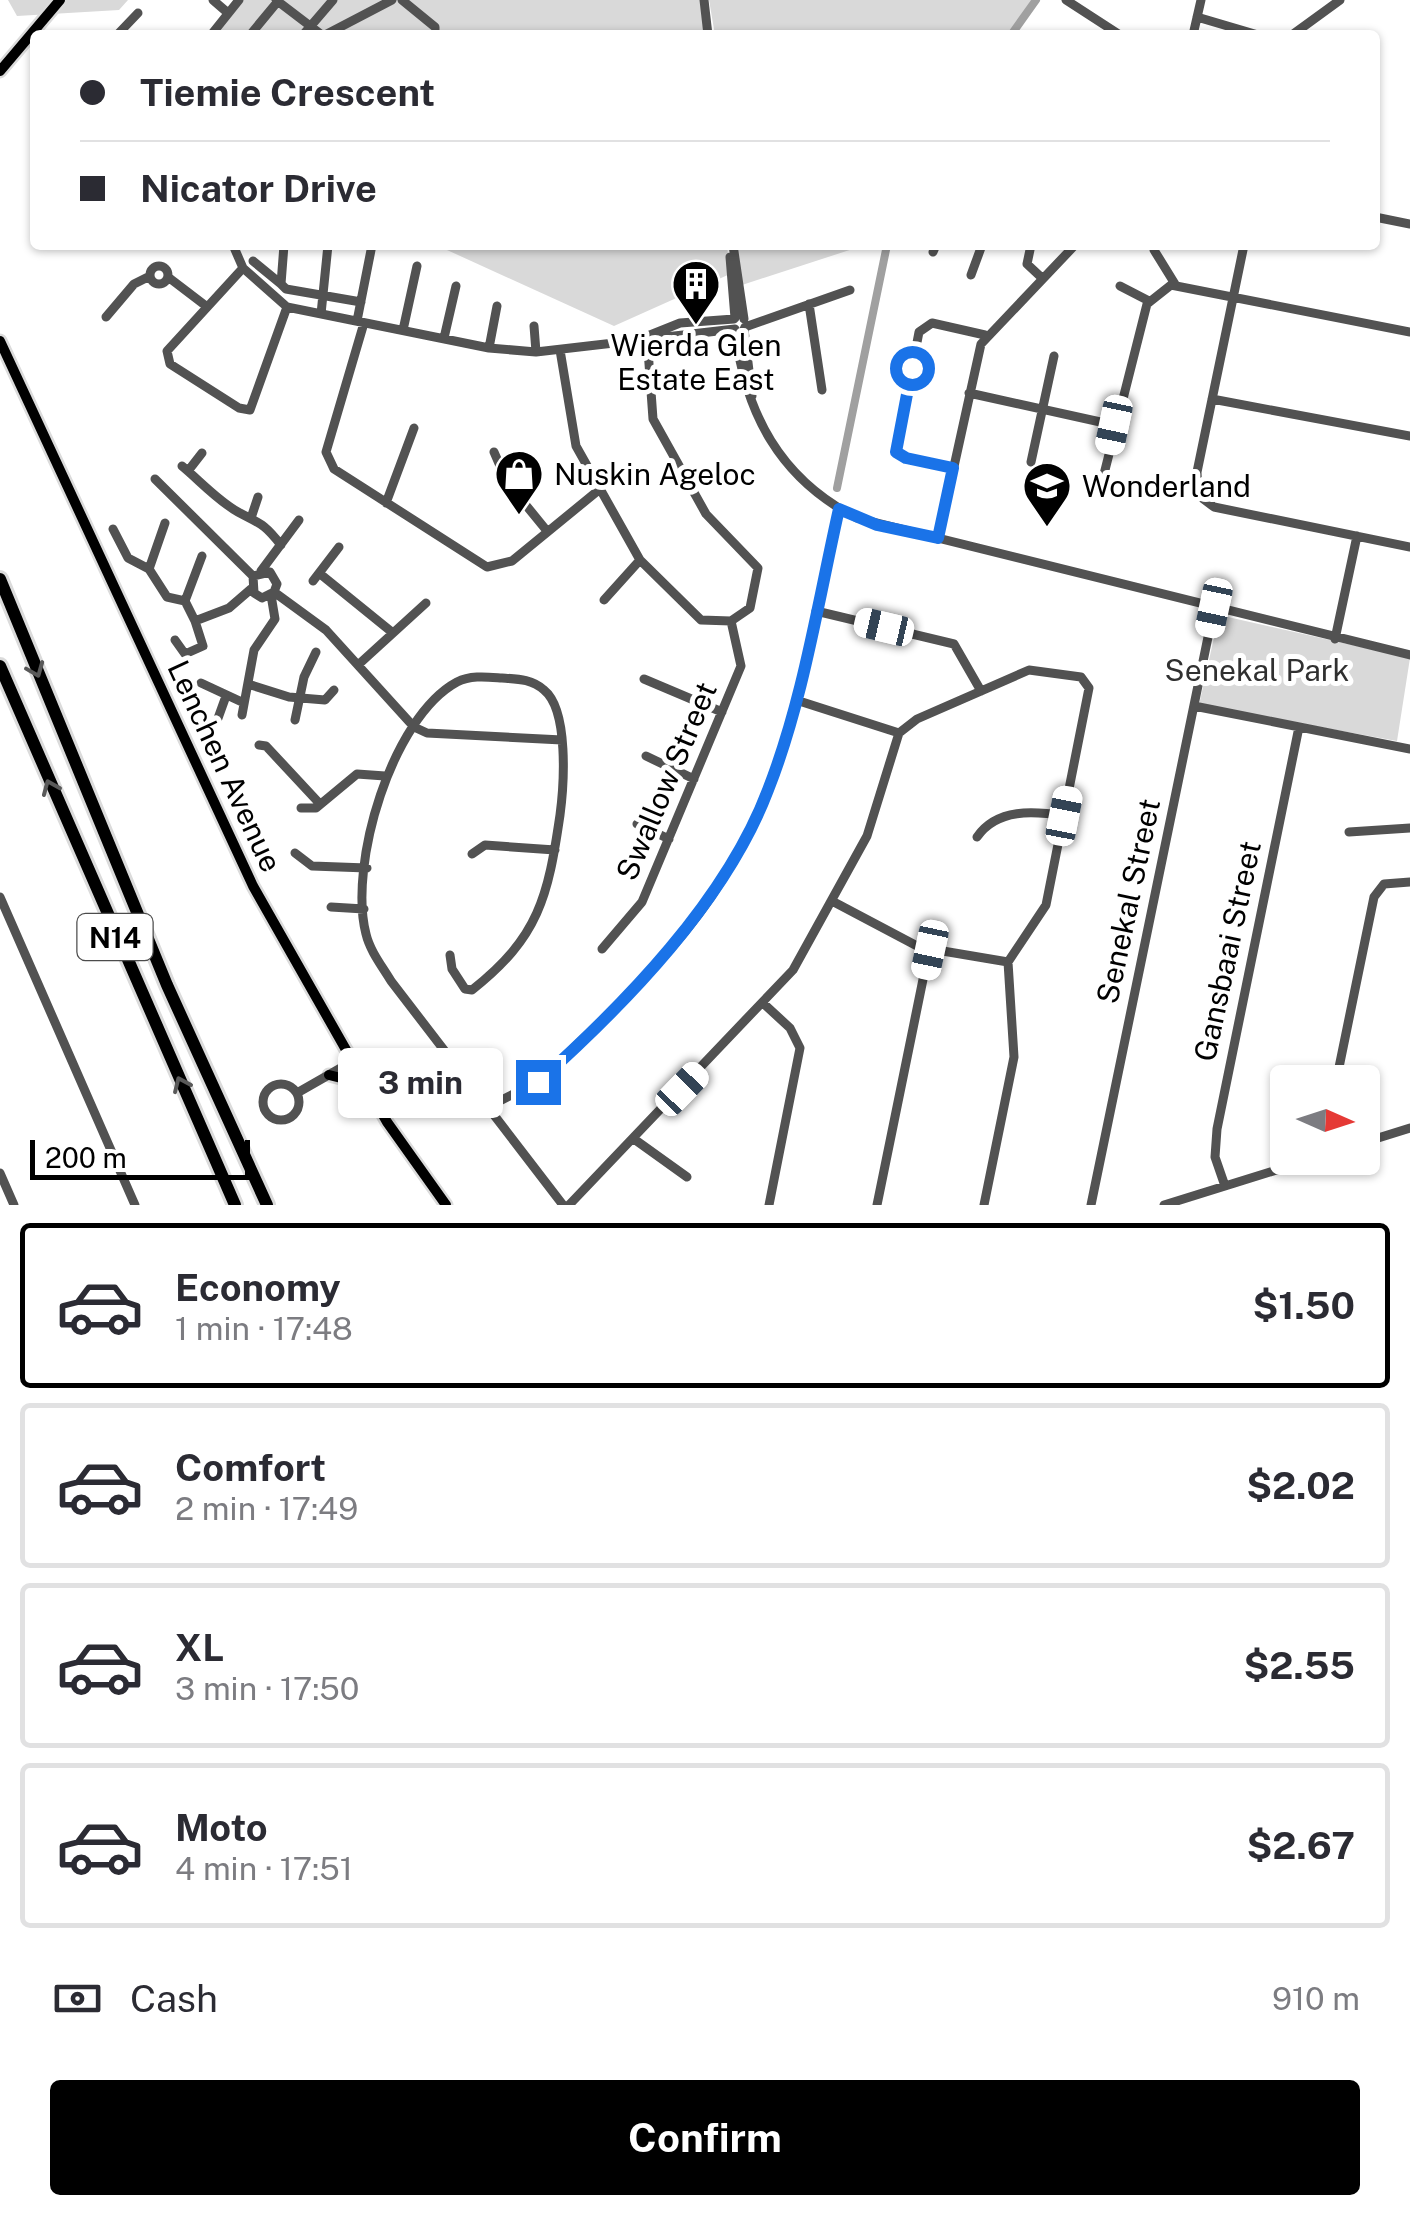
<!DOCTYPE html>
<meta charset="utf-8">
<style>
:root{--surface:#fff;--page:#f7f7f7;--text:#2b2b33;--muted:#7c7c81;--line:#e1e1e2;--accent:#000}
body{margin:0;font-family:"Public Sans",sans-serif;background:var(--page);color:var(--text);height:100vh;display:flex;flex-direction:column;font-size:38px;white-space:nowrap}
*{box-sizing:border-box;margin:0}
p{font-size:32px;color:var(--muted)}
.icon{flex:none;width:55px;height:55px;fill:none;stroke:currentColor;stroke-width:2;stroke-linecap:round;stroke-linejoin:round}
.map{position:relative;height:1205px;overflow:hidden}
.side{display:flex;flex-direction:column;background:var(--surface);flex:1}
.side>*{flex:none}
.banner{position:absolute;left:30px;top:30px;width:1350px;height:220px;border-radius:10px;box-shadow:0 2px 8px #0004;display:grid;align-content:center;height:220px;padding:0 50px;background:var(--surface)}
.needle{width:65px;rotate:93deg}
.controls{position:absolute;left:1270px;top:1065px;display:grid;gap:20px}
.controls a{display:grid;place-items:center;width:110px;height:110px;border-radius:10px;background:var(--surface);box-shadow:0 2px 8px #0004;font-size:50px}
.scale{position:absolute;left:30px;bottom:25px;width:220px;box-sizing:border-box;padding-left:10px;border:5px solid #000;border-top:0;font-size:28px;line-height:35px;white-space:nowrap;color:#000;-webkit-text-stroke:8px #fff;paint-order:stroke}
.end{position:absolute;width:45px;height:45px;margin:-22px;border:12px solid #1a73e8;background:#fff;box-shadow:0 0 0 5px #fff}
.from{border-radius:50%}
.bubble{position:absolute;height:70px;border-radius:10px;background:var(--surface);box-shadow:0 2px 8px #0004;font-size:32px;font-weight:700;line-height:70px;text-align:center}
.car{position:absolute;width:30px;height:60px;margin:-30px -15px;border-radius:12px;box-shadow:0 0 8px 2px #0007;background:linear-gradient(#fff 24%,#345 0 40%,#fff 0 76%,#345 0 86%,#fff 0)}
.banner b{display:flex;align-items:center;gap:35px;height:95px;font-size:38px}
.banner b+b{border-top:2px solid var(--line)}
.banner i{width:25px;height:25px;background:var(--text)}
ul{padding:18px 0 0;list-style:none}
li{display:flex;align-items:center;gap:30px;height:165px;margin:0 20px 15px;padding:0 30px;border:5px solid var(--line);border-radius:10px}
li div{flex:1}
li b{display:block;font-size:38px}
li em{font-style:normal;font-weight:700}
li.on{border-color:var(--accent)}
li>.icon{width:90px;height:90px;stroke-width:1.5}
.pay{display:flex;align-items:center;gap:25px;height:110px;padding:0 50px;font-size:38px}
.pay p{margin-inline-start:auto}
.primary-button{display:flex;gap:20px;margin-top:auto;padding:20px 50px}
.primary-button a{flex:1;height:115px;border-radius:10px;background:var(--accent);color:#fff;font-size:40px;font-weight:700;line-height:115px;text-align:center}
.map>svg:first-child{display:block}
.green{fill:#d9d9d9}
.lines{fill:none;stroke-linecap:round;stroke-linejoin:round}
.canal{stroke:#a0a0a0;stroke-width:8}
.major-casing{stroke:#dbdbdb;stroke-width:15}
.highway-casing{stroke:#dbdbdb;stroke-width:18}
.minor{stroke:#525252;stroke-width:9}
.major{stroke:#000;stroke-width:10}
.highway{stroke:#000;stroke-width:12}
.oneway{stroke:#595959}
.route{stroke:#1a73e8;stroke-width:12}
.labels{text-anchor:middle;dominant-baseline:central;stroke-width:10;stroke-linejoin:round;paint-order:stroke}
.shield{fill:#fff;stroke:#4c4c4c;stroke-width:2.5}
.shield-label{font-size:28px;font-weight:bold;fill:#000}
.poi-label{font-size:30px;fill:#000;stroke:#fff;text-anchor:start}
.park-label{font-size:30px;fill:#303030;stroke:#fff}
.street-label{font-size:30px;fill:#000;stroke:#fff}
</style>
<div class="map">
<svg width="1410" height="1205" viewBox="0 0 1410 1205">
<rect width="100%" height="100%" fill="#fff"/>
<path class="green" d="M8,0H128L119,10L17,16Z
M243,0H700L704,35H216Z
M709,0H1036L1011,35H715Z
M436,245H727L730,274L614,326Z
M735,245H865L742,285Z
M1219,615L1410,658L1397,741L1199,705Z"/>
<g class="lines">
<path class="canal" d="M1011,35L1036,0
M837,488L887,245"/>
<g class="major-casing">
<path id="major" d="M0,71L60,0
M0,341L253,886L387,1122L446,1205
M329,1075L353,1081L368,1093"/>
</g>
<g class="highway-casing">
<path id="highway" d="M0,579L167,985L267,1205
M0,666L235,1205"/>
</g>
<path class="minor" d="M213,0L228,13
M276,0L322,35
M402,0L435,27V35
M704,0L708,35
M1066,0L1120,35
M1197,17L1258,35
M117,35L138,13
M211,35L239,0
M250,35L279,0
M303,35L333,0
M325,35L392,0
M1193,35L1201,0
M1292,35L1340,0
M1375,217L1410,224
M233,245L243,268L287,307L489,348L536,352L735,329
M284,245L281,284L286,289L361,302
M733,245L744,319
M1031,245L1027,264L1042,278
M1244,245L1197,472L1198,495L1214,507L1410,547
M1154,250L1175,284
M933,252L936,245
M730,257L735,318
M253,261L281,284
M150 275a9 9 0 1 1 18 0a9 9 0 1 1-18 0Z
M243,268L167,351L170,364L239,408L250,410L287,307
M971,275L982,245
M168,277L206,306
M1120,286L1149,301
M809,304L822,390
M321,314L328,245
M106,317L134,284L150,276
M357,321L372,245
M364,323L326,452L334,469L487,567L512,561L600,489
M534,326L536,352
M745,327L850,290
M744,329L752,396
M403,330L417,266
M735,330C745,413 780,479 857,518L1410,655
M645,337L680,323L734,319
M444,338L456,286
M489,348L497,306
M560,350L576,446L640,560L701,620L731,621L750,608L758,568L706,514L653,419L647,336
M969,393L1114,425
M1212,399L1410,436
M494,452L507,482L547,531
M1031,462L1054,356
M182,466C199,480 218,501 238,512C260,524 263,522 281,545
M953,468L905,458L896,452L919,332L932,323L985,335
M188,471L202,453
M1103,478L1147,304L1171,285L1410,332
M155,479L253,576L254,593L262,598L274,592L277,584L270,572L253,576
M386,503L414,428
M252,515L258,497
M113,529L128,558L149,569L167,597L185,601L195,621L229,608L251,589
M938,539L981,344L1075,245
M149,569L165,523
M261,571L299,520
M319,573L393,633
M313,581L339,547
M274,592L326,630L414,727L427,733L562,740
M604,600L640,560
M185,601L202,556
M816,611L954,644L981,691
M1335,639L1357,536
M175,640L185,654L203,646L195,621
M358,665L426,603
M644,679L722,712
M201,683L244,703
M251,685L289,697L325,700L334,690
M796,700L899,733L917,719L1029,670L1081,677L1089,688L1046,905L1008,962L1014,1057L984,1205
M1194,706L1410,749
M242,715L254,650L275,619L271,595
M295,720L304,677L316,652
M217,721L226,696
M259,745L266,746L320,804
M646,756L694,779
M301,808H316L357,774L385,776
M637,824L669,839
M1349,832L1410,828
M977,837C997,808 1034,811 1065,816
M295,853L312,866L367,868
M472,854L485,845L555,850
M0,897L135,1205
M832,901L919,947L1008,962
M331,907L364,909
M602,949L642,902L741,666L731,621
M450,955L452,969L465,989L472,990C539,937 548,897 560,815C564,785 569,710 544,690C532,679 518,679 502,678C487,677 471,675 457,682C392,717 348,865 366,934C370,951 382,966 391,981L563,1205
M763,1003L790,1028L800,1048L769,1205
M1336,1082L1374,897L1384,884L1410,882
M263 1102a18 18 0 1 1 36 0a18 18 0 1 1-36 0Z
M297,1093L353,1061
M486,1108L537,1082L561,1060C613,1010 671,956 711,897C790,784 810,640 839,509
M634,1139L687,1177
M1362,1143L1410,1128
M0,1173L14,1205
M1225,1186L1215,1157L1217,1129L1299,727
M569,1205L793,970L867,836L899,733
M877,1205L929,950
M1091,1205L1214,608
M1164,1205L1315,1158"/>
<use href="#major" class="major"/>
<use href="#highway" class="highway"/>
</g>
<defs><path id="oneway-chevron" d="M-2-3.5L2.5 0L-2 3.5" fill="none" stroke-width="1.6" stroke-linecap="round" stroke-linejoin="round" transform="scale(2.5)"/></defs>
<g class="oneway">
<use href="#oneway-chevron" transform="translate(36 670) rotate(68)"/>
<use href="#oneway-chevron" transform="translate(50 787) rotate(-113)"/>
<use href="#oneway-chevron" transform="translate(181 1084) rotate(-114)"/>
</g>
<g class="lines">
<path class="route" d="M538,1082C625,1004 726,901 768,790C803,701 818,602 839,509L877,525L938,538L953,468L906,458L896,452L912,368"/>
</g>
<defs>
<g id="building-pin" transform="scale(2.5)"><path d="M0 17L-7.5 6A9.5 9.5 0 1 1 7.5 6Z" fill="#000" stroke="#fff"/><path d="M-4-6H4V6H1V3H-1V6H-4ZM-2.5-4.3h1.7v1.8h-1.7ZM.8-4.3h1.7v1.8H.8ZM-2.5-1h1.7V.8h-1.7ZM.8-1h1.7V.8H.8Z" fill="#fff"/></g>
<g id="shop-pin" transform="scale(2.5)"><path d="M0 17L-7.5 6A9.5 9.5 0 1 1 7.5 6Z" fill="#000" stroke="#fff"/><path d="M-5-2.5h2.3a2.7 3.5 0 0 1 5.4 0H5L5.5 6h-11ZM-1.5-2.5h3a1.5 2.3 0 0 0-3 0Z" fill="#fff"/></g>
<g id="school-pin" transform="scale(2.5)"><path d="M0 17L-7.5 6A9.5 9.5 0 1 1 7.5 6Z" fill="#000" stroke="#fff"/><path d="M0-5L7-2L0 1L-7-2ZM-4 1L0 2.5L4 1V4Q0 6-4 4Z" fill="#fff"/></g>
</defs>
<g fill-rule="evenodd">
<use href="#building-pin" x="696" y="284"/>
<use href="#shop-pin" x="519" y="474"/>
<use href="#school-pin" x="1047" y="486"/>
</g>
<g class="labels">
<rect class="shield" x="77.5" y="914" width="75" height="46" rx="8"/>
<g class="shield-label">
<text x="115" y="937">N14</text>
</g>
<g class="poi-label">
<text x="696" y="345" text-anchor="middle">Wierda Glen<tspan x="696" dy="34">Estate East</tspan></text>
<text x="554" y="474">Nuskin Ageloc</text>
<text x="1082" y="486">Wonderland</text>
</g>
<g class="park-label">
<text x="1257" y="670">Senekal Park</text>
</g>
<g class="street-label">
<text transform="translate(225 766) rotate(65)">Lenchen Avenue</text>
<text transform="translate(666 781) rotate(-67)">Swallow Street</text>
<text transform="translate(1128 901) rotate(-78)">Senekal Street</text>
<text transform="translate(1227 951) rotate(-78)">Gansbaai Street</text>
</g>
</g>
</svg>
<div class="controls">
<a><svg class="needle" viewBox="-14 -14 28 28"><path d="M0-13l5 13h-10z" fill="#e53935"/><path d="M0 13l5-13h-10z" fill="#7c7c81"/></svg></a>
</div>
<div class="scale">200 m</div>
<i class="end from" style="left:912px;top:368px"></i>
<i class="end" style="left:538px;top:1082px"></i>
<div class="bubble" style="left:338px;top:1048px;width:165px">3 min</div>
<i class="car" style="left:1114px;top:425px;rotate:192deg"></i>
<i class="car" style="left:1214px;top:608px;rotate:192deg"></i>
<i class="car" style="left:884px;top:627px;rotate:283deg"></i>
<i class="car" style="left:1064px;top:816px;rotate:11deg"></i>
<i class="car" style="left:930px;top:950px;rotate:192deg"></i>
<i class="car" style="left:682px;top:1089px;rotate:44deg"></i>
<div class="banner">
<b><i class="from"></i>Tiemie Crescent</b>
<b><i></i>Nicator Drive</b>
</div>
</div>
<section class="side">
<ul>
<li class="on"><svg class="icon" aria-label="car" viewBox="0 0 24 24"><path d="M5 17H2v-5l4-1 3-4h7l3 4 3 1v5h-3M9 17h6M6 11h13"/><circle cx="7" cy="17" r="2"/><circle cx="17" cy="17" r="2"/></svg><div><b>Economy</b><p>1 min · 17:48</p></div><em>$1.50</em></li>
<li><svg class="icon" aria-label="car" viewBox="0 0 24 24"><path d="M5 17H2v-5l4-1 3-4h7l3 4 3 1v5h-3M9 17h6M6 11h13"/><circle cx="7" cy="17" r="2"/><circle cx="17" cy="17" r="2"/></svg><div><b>Comfort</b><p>2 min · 17:49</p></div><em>$2.02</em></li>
<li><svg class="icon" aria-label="car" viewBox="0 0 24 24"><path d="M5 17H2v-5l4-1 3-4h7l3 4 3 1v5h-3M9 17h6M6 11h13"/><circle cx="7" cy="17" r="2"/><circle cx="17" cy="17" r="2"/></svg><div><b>XL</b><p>3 min · 17:50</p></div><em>$2.55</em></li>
<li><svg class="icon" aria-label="car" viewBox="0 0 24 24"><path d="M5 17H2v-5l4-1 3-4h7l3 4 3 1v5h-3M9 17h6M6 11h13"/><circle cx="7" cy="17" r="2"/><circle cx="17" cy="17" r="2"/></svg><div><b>Moto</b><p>4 min · 17:51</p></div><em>$2.67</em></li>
</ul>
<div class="pay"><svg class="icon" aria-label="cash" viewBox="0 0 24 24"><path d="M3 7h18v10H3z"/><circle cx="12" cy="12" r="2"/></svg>Cash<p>910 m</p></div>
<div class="primary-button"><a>Confirm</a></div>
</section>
